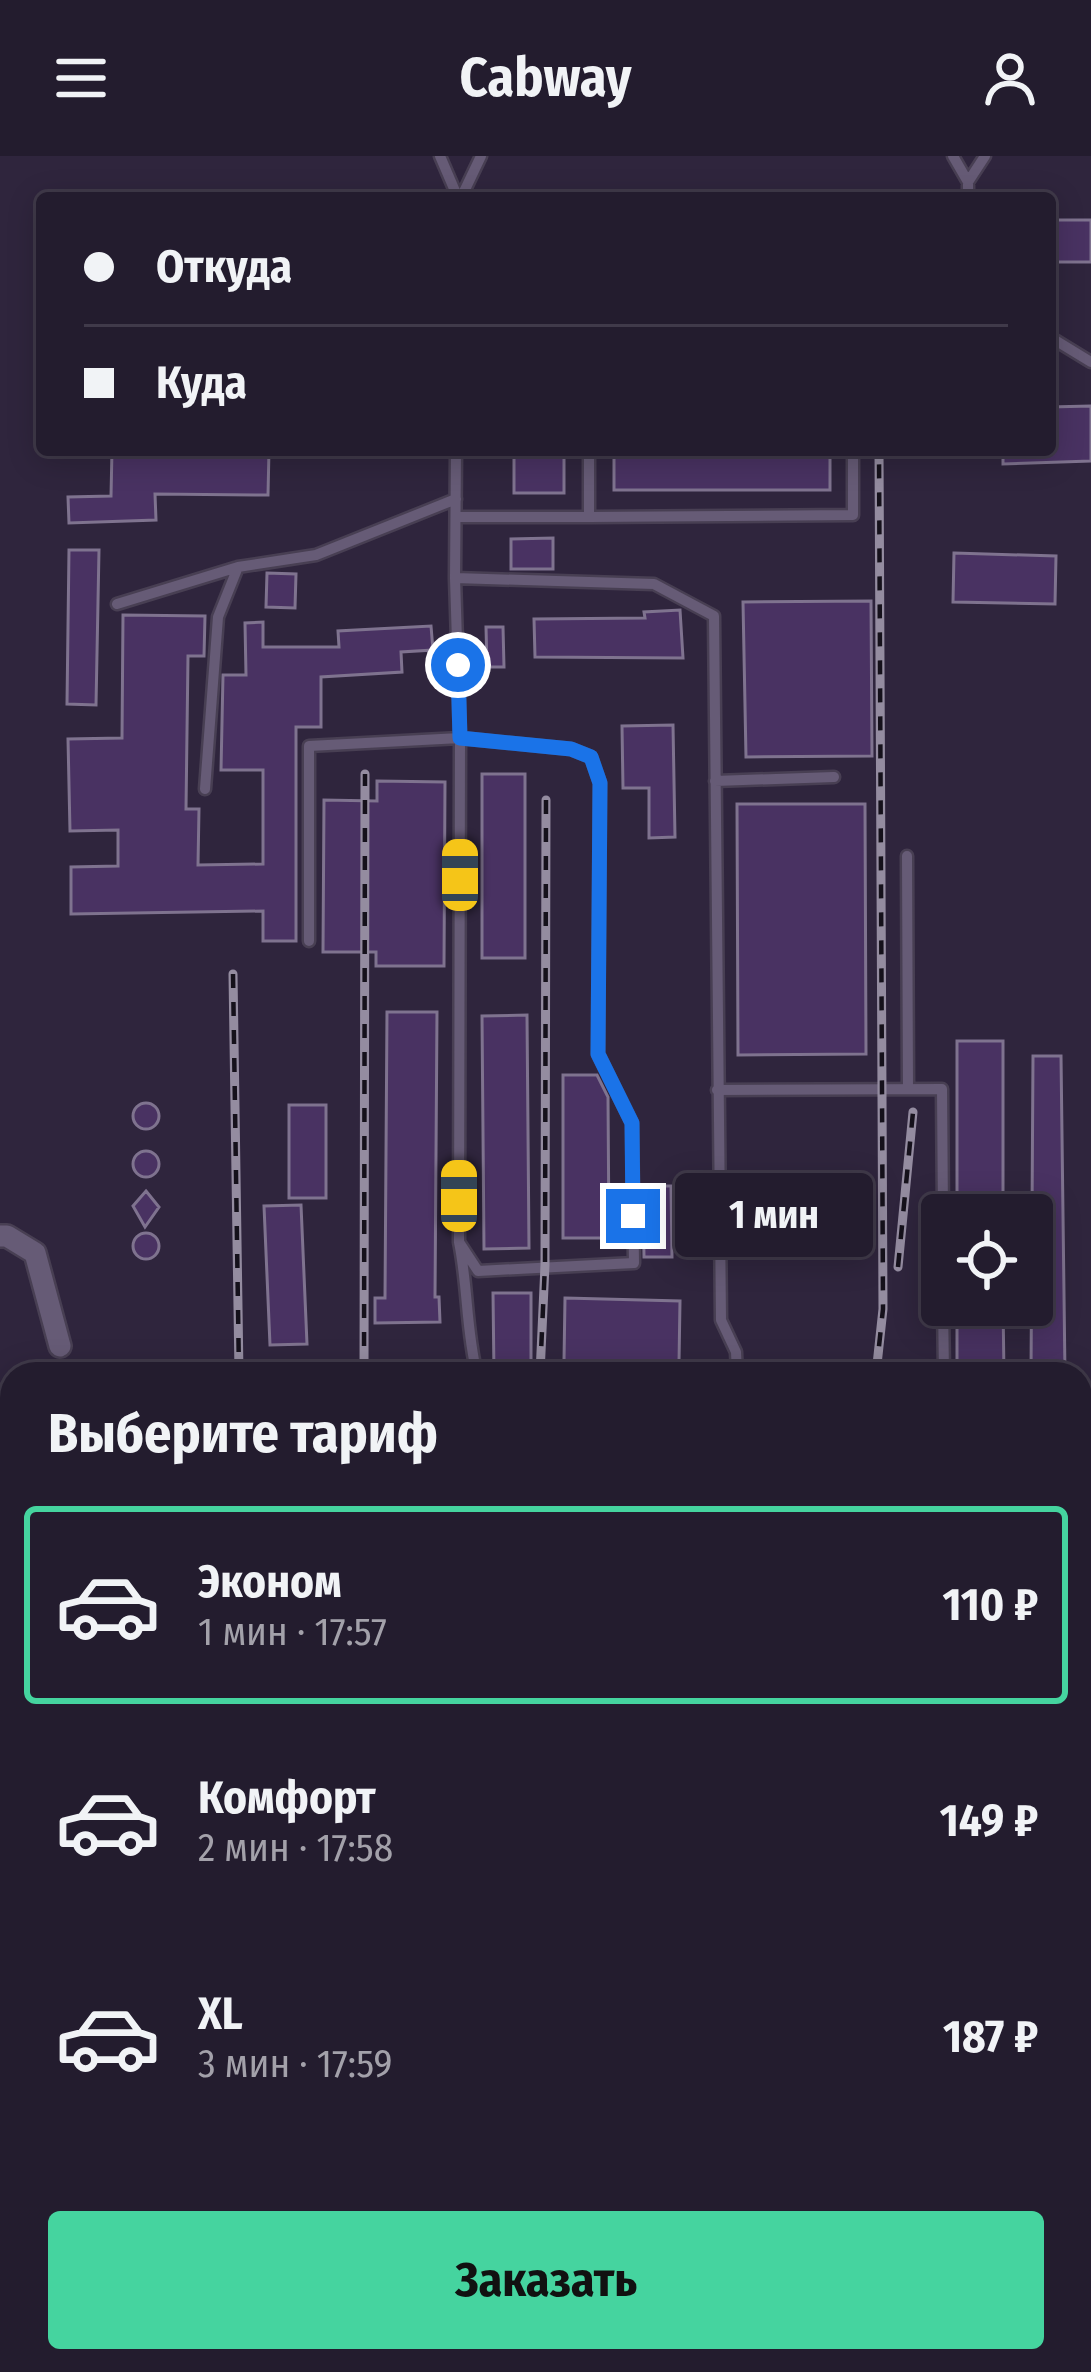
<!DOCTYPE html>
<html lang="ru">
<meta charset="utf-8">
<style>
:root{--surface:#231c2e;--page:#2f293a;--text:#f1f3f6;--muted:#a3a1aa;--line:#403a4a;--accent:#45d49f}
body{margin:0;font-family:"Fira Sans Condensed",sans-serif;background:var(--page);color:var(--text);height:100vh;display:flex;flex-direction:column;font-size:45px;white-space:nowrap}
*{box-sizing:border-box;margin:0}
p{font-size:39px;color:var(--muted)}
.icon{flex:none;width:66px;height:66px;fill:none;stroke:currentColor;stroke-width:2;stroke-linecap:round;stroke-linejoin:round}
.map{position:relative;flex:1;overflow:hidden}
.drawer{position:absolute;left:0px;top:1206px;width:1092px;height:1011px;display:flex;flex-direction:column;background:var(--surface);border-radius:36px 36px 0 0;box-shadow:0 6px 30px #0003,0 0 0 3px var(--line)}
.drawer>*{flex:none}
.guide{position:absolute;left:36px;top:36px;width:1020px;height:264px;border-radius:12px;box-shadow:0 6px 30px #0003,0 0 0 3px var(--line);display:grid;align-content:center;height:264px;padding:0 48px;background:var(--surface)}
.tools{position:absolute;left:921px;top:1038px;display:grid;gap:24px}
.tools a{display:grid;place-items:center;width:132px;height:132px;border-radius:12px;background:var(--surface);box-shadow:0 6px 30px #0003,0 0 0 3px var(--line);font-size:60px}
.end{position:absolute;width:54px;height:54px;margin:-27px;border:15px solid #1a73e8;background:#fff;box-shadow:0 0 0 6px #fff}
.from{border-radius:50%}
.bubble{position:absolute;height:84px;border-radius:12px;background:var(--surface);box-shadow:0 6px 30px #0003,0 0 0 3px var(--line);font-size:39px;font-weight:700;line-height:84px;text-align:center}
.car{position:absolute;width:36px;height:72px;margin:-36px -18px;border-radius:15px;box-shadow:0 0 9px 3px #0007;background:linear-gradient(#f5c518 24%,#345 0 40%,#f5c518 0 76%,#345 0 86%,#f5c518 0)}
.guide b{display:flex;align-items:center;gap:42px;height:114px;font-size:45px}
.guide b+b{border-top:3px solid var(--line)}
.guide i{width:30px;height:30px;background:var(--text)}
ul{padding:0;list-style:none}
li{display:flex;align-items:center;gap:36px;height:198px;margin:0 24px 18px;padding:0 24px;border:6px solid transparent;border-radius:12px}
li div{flex:1}
li b{display:block;font-size:45px}
li em{font-style:normal;font-weight:700}
li.active{border-color:var(--accent)}
li>.icon{width:108px;height:108px;stroke-width:1.5}
h2{padding:0 48px;font-size:54px;line-height:144px}
.action{display:flex;gap:24px;margin-top:auto;padding:24px 48px}
.action a{flex:1;height:138px;border-radius:12px;background:var(--accent);color:#111;font-size:48px;font-weight:700;line-height:138px;text-align:center}
header{display:flex;justify-content:space-between;align-items:center;height:156px;padding:0 48px;background:var(--surface);font-size:54px;font-weight:700}
.map>svg:first-child{display:block}
.building{fill:#493262;stroke:#7f738f;stroke-width:3}
.lines{fill:none;stroke-linecap:round;stroke-linejoin:round}
.service-casing{stroke:#483f53;stroke-width:15}
.minor-casing{stroke:#483f53;stroke-width:26}
.service{stroke:#665b76;stroke-width:10}
.minor{stroke:#665b76;stroke-width:21}
.rail-casing{stroke:#948ca0;stroke-width:9}
.rail{stroke:#15111b;stroke-width:4.5;stroke-dasharray:14;stroke-linecap:butt}
.route{stroke:#1a73e8;stroke-width:15}
</style>
<header><svg class="icon" aria-label="menu" viewBox="0 0 24 24"><path d="M4 6h16M4 12h16M4 18h16"/></svg>Cabway<svg class="icon" aria-label="person" viewBox="0 0 24 24"><circle cx="12" cy="8" r="4"/><path d="M4 21q1-7 8-7t8 7"/></svg></header>
<div class="map">
<svg width="1091" height="2216" viewBox="0 0 1091 2216">
<rect width="100%" height="100%" fill="#2f253d"/>
<path class="building" d="M1050,64H1091V106H1050Z
M1091,250V305L1003,308V294H1050V251Z
M112,294H269L268,339L155,338L156,364L69,367L68,341L111,340Z
M514,294H564V337H514Z
M614,294H830V334H614Z
M553,382V413H511V383Z
M69,394H99L96,549L67,548Z
M954,397L1056,400L1055,448L953,446Z
M267,417L296,418L295,452L266,451Z
M871,445L872,600L746,601L743,446Z
M680,454L683,502L535,501L534,463L645,462L644,456Z
M123,459L205,460L204,500H188L186,653H199L198,709L263,708V614H221L223,519H246L245,467L263,466V491H339L338,475L431,470L433,494L401,496L402,516L321,521V571H296V785H263V755L71,758V711L118,710V674L70,675L68,583L122,582Z
M486,471H503L504,511H487Z
M673,569L675,681L649,682V632H623L622,570Z
M482,618H525V802H482Z
M377,625L445,626L444,810H376V796H323L324,644L377,645Z
M737,648H865L866,898L738,899Z
M387,856H437L435,1141H439L440,1166L375,1167V1142H385Z
M527,859L529,1092L484,1093L482,860Z
M957,885H1003V1059H957Z
M1033,900H1061L1065,1218H1031Z
M563,919H597L608,941L609,1082H563Z
M133 960a13 13 0 1 1 26 0a13 13 0 1 1-26 0Z
M289,949H326V1042H289Z
M133 1008a13 13 0 1 1 26 0a13 13 0 1 1-26 0Z
M643,1030H671L672,1101H644Z
M146,1035L159,1051L145,1071L133,1050Z
M301,1049L307,1188L270,1189L264,1050Z
M133 1090a13 13 0 1 1 26 0a13 13 0 1 1-26 0Z
M493,1137H531V1218H494Z
M565,1142L680,1145L679,1207H664V1218H575V1205H564Z
M957,1149H1003L1004,1218H957Z"/>
<g class="lines">
<g class="service-casing">
<path id="service" d="M440,0L458,42
M953,0L968,26V42
M968,26L985,0
M461,42L481,0
M1050,181L1091,206
M456,294L455,422L654,428L714,460L721,1164L736,1196L737,1218
M589,294V361L853,359V294
M456,361H589
M455,422L460,582L571,593L591,601L600,627L598,898L632,967L634,1107L478,1115L459,1086
M117,448L238,411
M715,625L834,621
M205,633L218,461L238,411L316,399L456,343
M907,700L908,933
M309,785V590L460,582L459,1086C468,1130 466,1175 477,1218
M717,934L942,933L943,1059
M943,1149L944,1218
M1080,1669L1091,1665
M0,1808L12,1805
M1080,1844L1091,1840"/>
</g>
<g class="minor-casing">
<path id="minor" d="M0,1080H7L35,1097L60,1190"/>
</g>
<use href="#service" class="service"/>
<use href="#minor" class="minor"/>
<g class="rail-casing">
<path id="rail" d="M233,818L239,1218
M898,1111L913,956
M364,1218L365,618
M540,1218L545,1109L546,644
M876,1218L883,1153L879,294
M1080,1434L1091,1421
M1080,1492L1091,1484
M1080,1514L1091,1510
M1080,1537L1091,1533
M1080,1584L1091,1580
M1080,1747L1091,1743
M1080,1883L1091,1879
M1080,1938L1091,1934
M1080,2070L1091,2066
M0,2078L12,2066
M1080,2112L1091,2108
M1080,2174L1091,2170
M14,2216L20,2205
M41,2216L45,2205
M605,2216L637,2205
M657,2216L688,2205
M697,2216L730,2205
M734,2216L762,2205
M779,2216L811,2205
M820,2216L852,2205
M907,2216L939,2205
M956,2216L989,2205
M1001,2216L1033,2205"/>
</g>
<use href="#rail" class="rail"/>
</g>
<g class="lines">
<path class="route" d="M458,509L460,582L571,593L591,601L600,627L598,898L632,967L633,1060"/>
</g>
</svg>
<div class="tools">
<a><svg class="icon" aria-label="locate" viewBox="0 0 24 24"><circle cx="12" cy="12" r="6"/><path d="M12 2v4M12 18v4M2 12h4M18 12h4"/></svg></a>
</div>
<i class="end from" style="left:458px;top:509px"></i>
<i class="end" style="left:633px;top:1060px"></i>
<div class="bubble" style="left:675px;top:1017px;width:198px">1 мин</div>
<i class="car" style="left:460px;top:719px;rotate:0deg"></i>
<i class="car" style="left:459px;top:1040px;rotate:0deg"></i>
<div class="guide">
<b><i class="from"></i>Откуда</b>
<b><i></i>Куда</b>
</div>
<section class="drawer">
<h2>Выберите тариф</h2>
<ul>
<li class="active"><svg class="icon" aria-label="car" viewBox="0 0 24 24"><path d="M5 17H2v-5l4-1 3-4h7l3 4 3 1v5h-3M9 17h6M6 11h13"/><circle cx="7" cy="17" r="2"/><circle cx="17" cy="17" r="2"/></svg><div><b>Эконом</b><p>1 мин · 17:57</p></div><em>110 ₽</em></li>
<li><svg class="icon" aria-label="car" viewBox="0 0 24 24"><path d="M5 17H2v-5l4-1 3-4h7l3 4 3 1v5h-3M9 17h6M6 11h13"/><circle cx="7" cy="17" r="2"/><circle cx="17" cy="17" r="2"/></svg><div><b>Комфорт</b><p>2 мин · 17:58</p></div><em>149 ₽</em></li>
<li><svg class="icon" aria-label="car" viewBox="0 0 24 24"><path d="M5 17H2v-5l4-1 3-4h7l3 4 3 1v5h-3M9 17h6M6 11h13"/><circle cx="7" cy="17" r="2"/><circle cx="17" cy="17" r="2"/></svg><div><b>XL</b><p>3 мин · 17:59</p></div><em>187 ₽</em></li>
</ul>
<div class="action"><a>Заказать</a></div>
</section>
</div>
